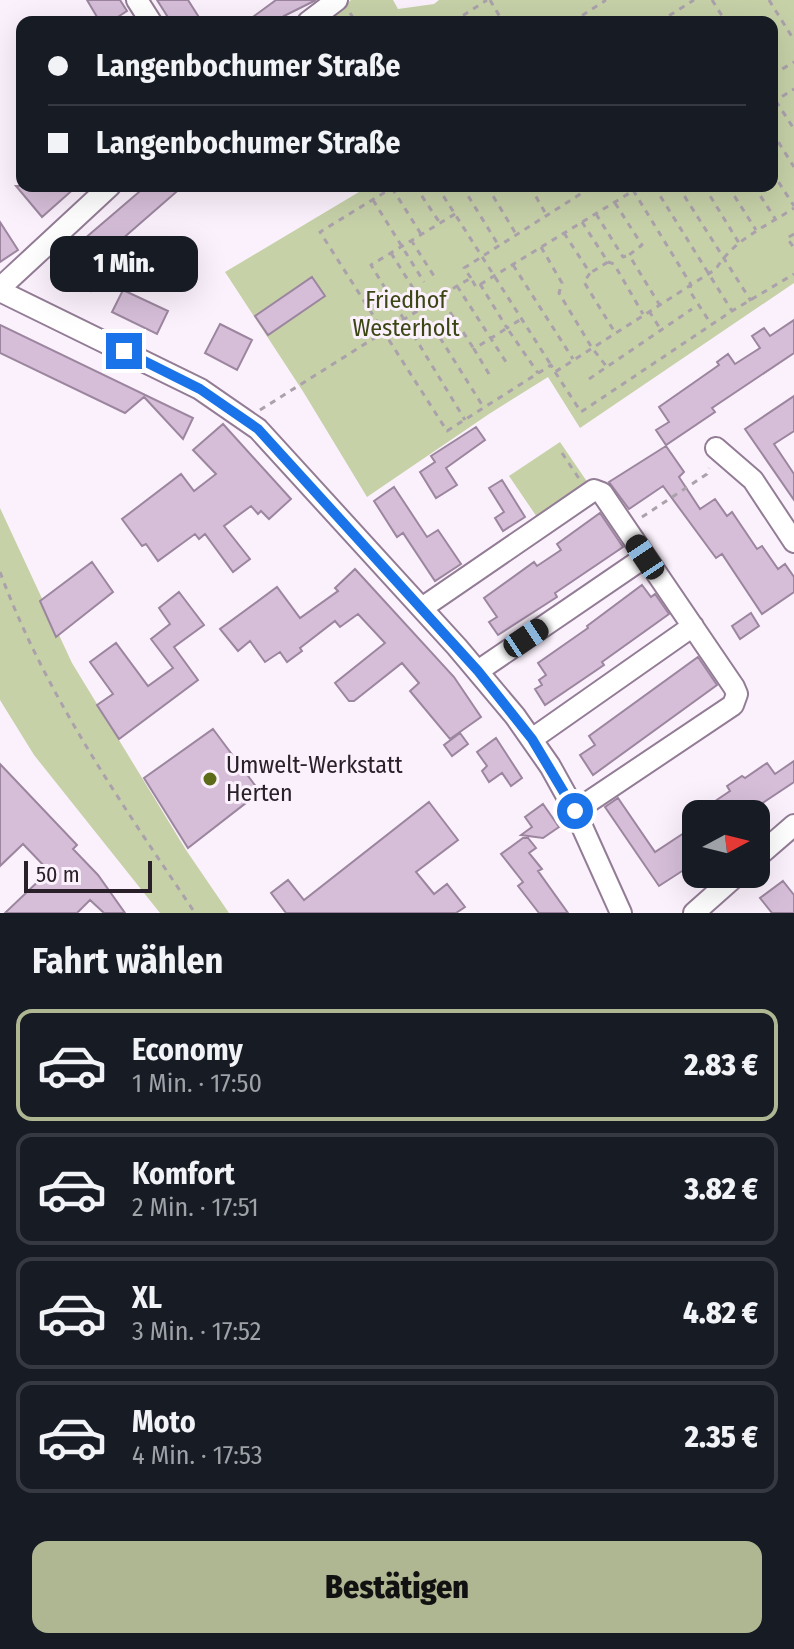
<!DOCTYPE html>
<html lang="de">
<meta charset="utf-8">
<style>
:root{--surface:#171b24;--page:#20242c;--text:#f1f3f6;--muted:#9ea1a6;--line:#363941;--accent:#aeb692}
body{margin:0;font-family:"Fira Sans Condensed",sans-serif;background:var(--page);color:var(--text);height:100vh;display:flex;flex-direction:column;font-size:30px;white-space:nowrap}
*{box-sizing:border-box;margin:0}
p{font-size:26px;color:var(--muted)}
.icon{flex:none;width:44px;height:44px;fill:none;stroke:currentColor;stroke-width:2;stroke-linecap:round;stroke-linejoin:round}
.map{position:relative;height:913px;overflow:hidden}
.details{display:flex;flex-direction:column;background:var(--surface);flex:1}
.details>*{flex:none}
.hud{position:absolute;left:16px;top:16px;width:762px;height:176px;border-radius:16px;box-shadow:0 8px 32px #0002;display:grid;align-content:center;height:176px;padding:0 32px;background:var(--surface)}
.needle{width:52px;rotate:83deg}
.buttons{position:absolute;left:682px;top:800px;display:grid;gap:16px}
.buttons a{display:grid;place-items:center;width:88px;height:88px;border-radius:16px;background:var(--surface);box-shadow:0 8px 32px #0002;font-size:40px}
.scale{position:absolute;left:24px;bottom:20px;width:128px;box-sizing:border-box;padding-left:8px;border:4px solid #292029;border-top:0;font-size:22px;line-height:28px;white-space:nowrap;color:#292029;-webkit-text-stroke:6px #fbf1fc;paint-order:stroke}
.end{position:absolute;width:36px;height:36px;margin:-18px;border:10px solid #1a73e8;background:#fff;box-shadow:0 0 0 4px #fff}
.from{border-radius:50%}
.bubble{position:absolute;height:56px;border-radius:16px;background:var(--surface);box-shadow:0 8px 32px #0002;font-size:26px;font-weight:800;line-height:56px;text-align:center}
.car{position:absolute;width:24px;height:48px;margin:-24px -12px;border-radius:10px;box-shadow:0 0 6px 2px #0007;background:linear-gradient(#222 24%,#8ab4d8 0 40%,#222 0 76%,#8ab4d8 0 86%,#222 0)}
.hud b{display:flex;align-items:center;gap:28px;height:76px;font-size:30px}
.hud b+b{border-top:2px solid var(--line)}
.hud i{width:20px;height:20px;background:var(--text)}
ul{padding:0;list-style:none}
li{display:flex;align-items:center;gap:24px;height:112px;margin:0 16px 12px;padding:0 16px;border:4px solid var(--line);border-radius:16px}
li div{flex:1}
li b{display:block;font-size:30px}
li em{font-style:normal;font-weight:800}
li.active{border-color:var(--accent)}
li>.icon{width:72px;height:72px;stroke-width:1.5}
h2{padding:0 32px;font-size:36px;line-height:96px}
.button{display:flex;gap:16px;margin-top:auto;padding:16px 32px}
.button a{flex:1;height:92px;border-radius:16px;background:var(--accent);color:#111;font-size:32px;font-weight:800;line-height:92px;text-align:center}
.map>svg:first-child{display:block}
.green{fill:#c6d1a8}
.building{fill:#d6bed8;stroke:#9c869f;stroke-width:2}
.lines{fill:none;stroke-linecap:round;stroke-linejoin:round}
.street-casing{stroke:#937c95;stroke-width:24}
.path{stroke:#aba1ab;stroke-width:3;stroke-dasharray:6 6;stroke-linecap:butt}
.street{stroke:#fff;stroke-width:20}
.route{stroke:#1a73e8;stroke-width:10}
.poi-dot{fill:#5b6b17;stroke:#fbf1fc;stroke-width:3}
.labels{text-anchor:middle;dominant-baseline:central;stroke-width:6;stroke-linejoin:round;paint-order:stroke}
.park-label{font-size:24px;fill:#3c4615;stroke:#fbf1fc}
.poi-label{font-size:24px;fill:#292029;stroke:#fbf1fc;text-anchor:start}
</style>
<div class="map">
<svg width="794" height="913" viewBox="0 0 794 913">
<rect width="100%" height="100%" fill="#fbf1fc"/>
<path class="green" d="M351,0H393L398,9L434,4L439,0H794V283L580,428L548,377L489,414L367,497L304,393L225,272L369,186H772V22H335L332,17Z
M560,442L590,486L539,520L509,476Z
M0,508L72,663L186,850L229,913H160L34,755L0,700Z"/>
<path class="building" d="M87,0H120L127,11L110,22H100Z
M157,0H188L202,22H171Z
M276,0H316L284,16L288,22H246Z
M16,186H77L42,217Z
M146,186H183L97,261L110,275L91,291L62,258Z
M0,222L18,250L0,262Z
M312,277L325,296L268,335L255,316Z
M123,290L168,311L157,334L112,312Z
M794,320V353L712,408L715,412L666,445L656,430L669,422L659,407L719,365L717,362L728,354L735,364L760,348L752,336L764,328L770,336Z
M220,324L252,340L237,370L205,353Z
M0,325L193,418L183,439L144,397L125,413L0,353Z
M794,396V431L774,444L794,474V500L745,429Z
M223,424L291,499L269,519L261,511L258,514L251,506L224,526L250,559L233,572L205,534L199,539L195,534L158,561L146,544L142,546L122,519L181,474L194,491L216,474L193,450Z
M476,427L485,440L446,468L457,485L436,498L420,472L435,462L431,456Z
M666,446L684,472L679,477L700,509L715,499L727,516L732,512L757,549L762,546L778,569L785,564L794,577V592L762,614L722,554L716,558L663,486L629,509L609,482Z
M502,480L525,517L503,531L495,518L504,512L489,488Z
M394,487L427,537L438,530L461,564L435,581L403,533L397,537L374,501Z
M600,513L623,547L555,593L557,597L498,635L489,622L497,617L484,598L534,562L537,566L561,550L557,544Z
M92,562L113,592L56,637L40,601Z
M355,569L454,677L481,717L450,739L410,691L419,683L402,663L354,701H349L335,683L385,643L358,614L340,627L335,621L300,648L302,651L287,662L280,652L265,662L250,641L238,651L220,629L277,587L300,618L338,591L335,588Z
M642,585L651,597L655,594L669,614L602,662L604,665L545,705L535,689L542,685L539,680L546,675L538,663L588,628L587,626Z
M179,592L204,625L174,647L198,680L119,739L97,705L113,694L90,662L116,643L148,686L173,668L151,639L170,624L159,608Z
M751,613L759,626L740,639L732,626Z
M698,657L717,685L593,775L580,755L595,745L589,736Z
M213,729L260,792L188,848L144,778Z
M460,733L468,744L452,756L444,745Z
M496,738L522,778L511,786L502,773L489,782L482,771L487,766L477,752Z
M794,761V782L746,814H696L730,791L727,786L742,776L745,778L767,763L775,774Z
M0,764L77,845L73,849L98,875L125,913H104L90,900L77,913H5L49,871L23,844L0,866Z
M618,798L655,852L696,825V862L659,886L605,807Z
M429,802L458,840L416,872L434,894L447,884L465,907L456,913H286L271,893L288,880L304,900Z
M543,804L559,827L543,838L521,835L532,827L525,817Z
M523,838H528L536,848L529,853L542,869L538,871L568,913H539L518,886L523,882L501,854Z
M783,881L794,895V913H772L760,898Z"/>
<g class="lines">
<g class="street-casing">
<path id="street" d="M137,0L151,22
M308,22L337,0
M0,288L110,186
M0,291L200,389L258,429L457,647L515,716L550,766L575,811L621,913
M716,448L753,480L794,542
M422,608L594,490L602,493L734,687L737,694L733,705L575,811
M478,671L645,557
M532,739L693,626
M756,858L794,825
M694,913L738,874"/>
</g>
<path class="path" d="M490,0L500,17L492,22
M712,0L726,22
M769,0L794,40
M350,13L356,22
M453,22L487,0
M572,22L606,0
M659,22L694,0
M772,75L794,62
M776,101L794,129
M772,103L794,89
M772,132L794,167
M772,172L794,206
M395,186L320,232L447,431L551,365L555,372L716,269C734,239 767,226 794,208
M415,186L440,223
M437,186L551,365
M462,186L499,246
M487,186L516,234
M530,186L547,216
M654,186L732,311
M678,186L751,301
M704,186L739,243
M728,186L756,230
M754,186L776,220
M392,188L421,234
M633,190L690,283L691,293L711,324
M373,200L424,282
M615,203L642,245L629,255L659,304
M455,214L371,265L465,420
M596,214L623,257L629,255
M582,222L608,262L590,273
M564,233L590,273L584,282L614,331
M794,234L787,238L794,248
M411,240L434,276
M541,247L562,283L559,293L592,348L607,367
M391,253L413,288
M608,262L614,264L643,314
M513,265L573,359
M471,278L464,268L593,186
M480,284L507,328L523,318
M457,286L506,362
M649,311L661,330
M450,312L474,349
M414,336L432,325L484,408
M555,372L581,412L732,311L794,274
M489,374L474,349L507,328L538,373
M589,379L692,309
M260,410L457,286L471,278L476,287L641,186
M562,453L580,480
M642,517L707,474L709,468
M0,572C46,696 122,804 195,913"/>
<use href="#street" class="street"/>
</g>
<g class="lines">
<path class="route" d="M124,351L200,389L258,429L478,671L532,739L575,811"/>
</g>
<circle class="poi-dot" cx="210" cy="779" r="8"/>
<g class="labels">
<g class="park-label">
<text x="406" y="300">Friedhof<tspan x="406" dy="28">Westerholt</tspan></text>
</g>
<g class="poi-label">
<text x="226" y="765">Umwelt-Werkstatt<tspan x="226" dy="28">Herten</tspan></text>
</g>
</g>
</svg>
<div class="buttons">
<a><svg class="needle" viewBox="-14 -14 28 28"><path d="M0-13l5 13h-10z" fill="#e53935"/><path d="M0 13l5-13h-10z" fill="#9ea1a6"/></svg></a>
</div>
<div class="scale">50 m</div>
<i class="end from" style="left:575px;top:811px"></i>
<i class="end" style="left:124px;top:351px"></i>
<div class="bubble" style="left:50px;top:236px;width:148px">1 Min.</div>
<i class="car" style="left:645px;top:557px;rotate:326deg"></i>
<i class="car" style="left:526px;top:638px;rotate:56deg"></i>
<div class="hud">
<b><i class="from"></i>Langenbochumer Straße</b>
<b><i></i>Langenbochumer Straße</b>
</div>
</div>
<section class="details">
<h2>Fahrt wählen</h2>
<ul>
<li class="active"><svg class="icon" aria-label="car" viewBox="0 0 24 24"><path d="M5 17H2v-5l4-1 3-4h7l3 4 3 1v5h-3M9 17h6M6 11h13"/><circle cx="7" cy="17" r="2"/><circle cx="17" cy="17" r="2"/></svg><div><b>Economy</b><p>1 Min. · 17:50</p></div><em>2.83 €</em></li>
<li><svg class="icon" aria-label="car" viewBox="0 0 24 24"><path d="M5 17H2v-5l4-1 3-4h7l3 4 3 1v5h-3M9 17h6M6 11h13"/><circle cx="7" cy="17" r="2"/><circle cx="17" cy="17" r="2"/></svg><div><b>Komfort</b><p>2 Min. · 17:51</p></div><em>3.82 €</em></li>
<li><svg class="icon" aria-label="car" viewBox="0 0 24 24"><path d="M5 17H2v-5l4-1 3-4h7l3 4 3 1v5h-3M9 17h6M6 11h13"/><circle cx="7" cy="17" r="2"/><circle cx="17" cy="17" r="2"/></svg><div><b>XL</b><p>3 Min. · 17:52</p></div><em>4.82 €</em></li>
<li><svg class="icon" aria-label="car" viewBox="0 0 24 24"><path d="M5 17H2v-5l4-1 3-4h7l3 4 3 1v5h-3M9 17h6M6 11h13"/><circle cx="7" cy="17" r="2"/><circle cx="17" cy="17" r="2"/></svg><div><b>Moto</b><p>4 Min. · 17:53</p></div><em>2.35 €</em></li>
</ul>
<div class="button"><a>Bestätigen</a></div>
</section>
